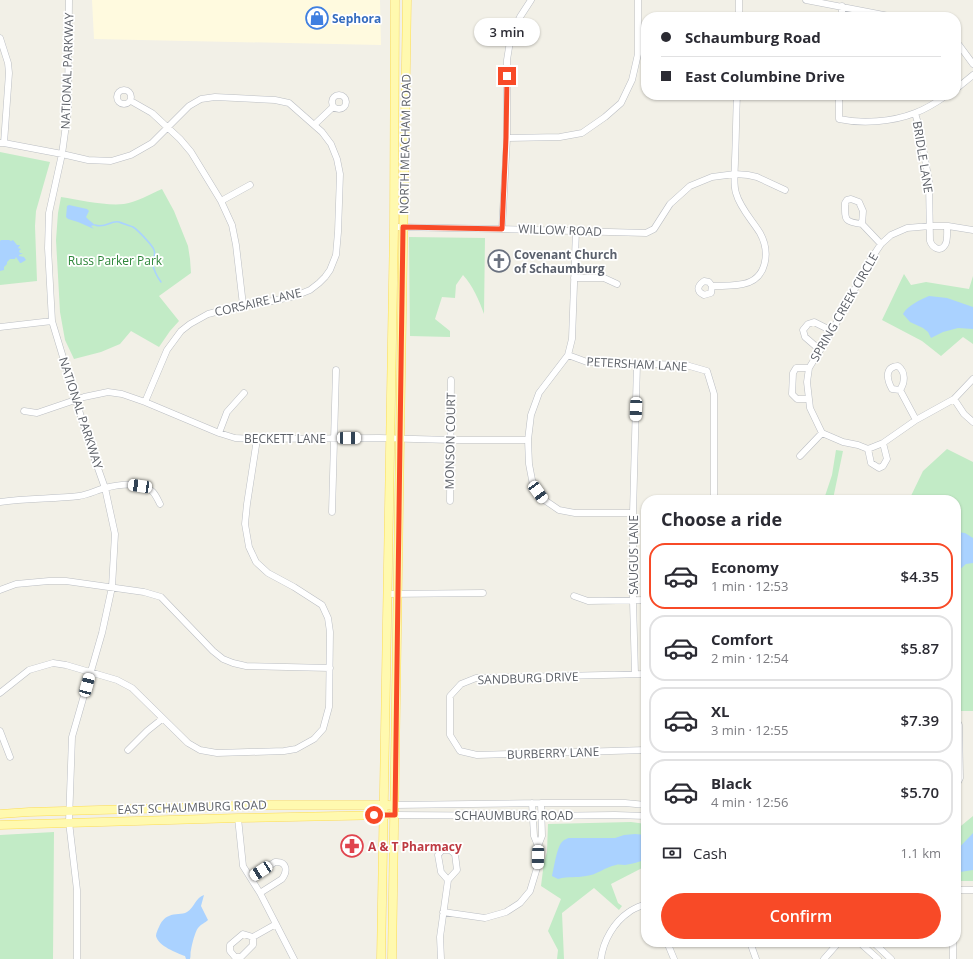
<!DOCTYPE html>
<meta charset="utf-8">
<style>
:root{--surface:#fff;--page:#f7f7f7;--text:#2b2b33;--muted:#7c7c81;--line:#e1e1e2;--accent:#f84a27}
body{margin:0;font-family:"Open Sans",sans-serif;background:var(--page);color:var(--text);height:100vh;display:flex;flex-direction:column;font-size:15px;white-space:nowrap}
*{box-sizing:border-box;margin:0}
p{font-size:13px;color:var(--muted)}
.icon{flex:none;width:22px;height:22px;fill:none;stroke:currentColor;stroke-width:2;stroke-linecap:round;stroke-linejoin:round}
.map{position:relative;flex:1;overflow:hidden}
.side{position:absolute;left:641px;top:495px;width:320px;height:452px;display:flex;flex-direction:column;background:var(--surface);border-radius:16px;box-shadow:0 1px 3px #0004}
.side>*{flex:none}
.hud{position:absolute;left:641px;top:12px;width:320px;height:88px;border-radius:16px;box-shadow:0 1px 3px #0004;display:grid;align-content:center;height:88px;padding:0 20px;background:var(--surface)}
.end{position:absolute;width:18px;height:18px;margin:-9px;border:5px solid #f84a27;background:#fff;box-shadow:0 0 0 2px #fff}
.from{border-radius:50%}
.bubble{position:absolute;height:28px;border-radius:14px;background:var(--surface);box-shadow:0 1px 3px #0004;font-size:13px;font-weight:600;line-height:28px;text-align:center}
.car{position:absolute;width:12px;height:24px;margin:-12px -6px;border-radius:5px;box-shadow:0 0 3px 1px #0007;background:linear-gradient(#fff 24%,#345 0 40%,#fff 0 76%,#345 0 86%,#fff 0)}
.hud b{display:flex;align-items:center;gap:14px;height:38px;font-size:15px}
.hud b+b{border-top:1px solid var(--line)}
.hud i{width:10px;height:10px;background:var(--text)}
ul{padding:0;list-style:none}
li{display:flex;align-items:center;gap:12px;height:66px;margin:0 8px 6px;padding:0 12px;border:2px solid var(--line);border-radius:16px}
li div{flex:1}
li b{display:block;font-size:15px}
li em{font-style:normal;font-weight:600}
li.current{border-color:var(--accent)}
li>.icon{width:36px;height:36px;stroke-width:1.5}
h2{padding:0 20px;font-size:18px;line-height:48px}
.pay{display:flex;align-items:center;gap:10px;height:44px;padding:0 20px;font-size:15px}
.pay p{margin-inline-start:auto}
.action{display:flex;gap:8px;margin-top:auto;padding:8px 20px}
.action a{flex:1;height:46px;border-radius:24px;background:var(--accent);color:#fff;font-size:16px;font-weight:600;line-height:46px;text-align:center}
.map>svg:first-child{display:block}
.commercial{fill:#fffadf}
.green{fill:#c2ebc6}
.water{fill:#aad2ff}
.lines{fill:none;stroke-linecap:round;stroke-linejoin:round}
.stream{stroke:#aad2ff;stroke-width:1.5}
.minor-casing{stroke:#bbbec3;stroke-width:7}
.major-casing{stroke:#fddd55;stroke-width:9}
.minor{stroke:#fff;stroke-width:6}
.major{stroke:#fff9af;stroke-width:8}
.route{stroke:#f84a27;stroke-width:5}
.labels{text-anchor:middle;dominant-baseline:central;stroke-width:3.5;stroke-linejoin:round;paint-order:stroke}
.shop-label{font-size:12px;font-weight:bold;fill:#366cbe;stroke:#fff;text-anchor:start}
.street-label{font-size:12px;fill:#5e6269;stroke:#fff}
.worship-label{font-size:12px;font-weight:bold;fill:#5b616d;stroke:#fff;text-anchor:start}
.park-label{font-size:12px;fill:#2e873a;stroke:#fff}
.health-label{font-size:12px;font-weight:bold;fill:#be3a42;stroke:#fff;text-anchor:start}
</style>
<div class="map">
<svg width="973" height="959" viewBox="0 0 973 959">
<rect width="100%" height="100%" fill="#f2f0e7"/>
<path class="commercial" d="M92,0H380L381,45L94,39Z"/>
<path class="green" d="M0,152L50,162L36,211L35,226L37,281L0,285Z
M162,189L174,211L188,246L190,259L191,273L159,296L179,321L170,331L159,347L131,331L120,344L101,352L74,359L65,340L60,312L56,240L58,213L61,197C80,200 105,206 124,204C137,202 150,194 162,189Z
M409,237L485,238L484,314C479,300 473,286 463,275L456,285L455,298L442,297L435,319L450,331V337L410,336Z
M904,274L911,285L926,282L969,289L973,276V344L963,337L941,356L922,341L882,320Z
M947,449L973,462V711H956V500H909L923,471Z
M836,450L843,451L833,499L842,500H751V495L825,496L832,475Z
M973,816V881H956V830Z
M631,822L646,824V866L611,884L618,903L622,906L619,910L594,888L562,913L564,959H557L558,950L548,931L561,899L541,886L544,862L547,852L548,824Z
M54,832L53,959H0V835Z"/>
<path class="water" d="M69,205L87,209L89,211L86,217C88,220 92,222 95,225L91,226L94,229L78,222L68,219L66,217L67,206Z
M1,240H9L11,241L13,240L17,245H20L18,248L21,249L19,251L20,253H23L19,255V256L24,257L26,260L21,263H20L16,257L15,259H10L7,262V264L4,267V270L0,271V241Z
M929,296L947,298L973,307V329L958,328L943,332L931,338L928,332L923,328L910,322L903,314C908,305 920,300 929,296Z
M957,532L965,533L973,538V563L966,564L956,573V534Z
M973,833V870L960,872L956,871V851Z
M635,834L646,835V859C640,862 632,864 625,865C622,865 619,864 616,865C605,867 597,875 586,876C576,878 569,876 558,879L552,876C554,868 557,845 563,841C564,840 568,838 569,838H615L624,835Z
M204,895L201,906L208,920C205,923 201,924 198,928C195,932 192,944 191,950C190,953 191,955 190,959H186L185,956C177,953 158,946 156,936C156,933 158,929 159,927C161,922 164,918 169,916C175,913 182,915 187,912C194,908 196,897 204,895Z"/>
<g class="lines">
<path class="stream" d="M95,225C106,229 110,220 119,222C121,223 131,226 133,227C138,230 153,246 154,250C156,255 153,258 153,262C152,268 158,278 161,282"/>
<g class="minor-casing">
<path id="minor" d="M69,0L68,110L62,154L49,213L48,248L52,321L89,443L105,488L115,534L112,587L102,633L72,737L69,822L77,890V959
M806,0L894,17
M739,17V0
M842,17V6
M0,38L8,63L9,73L4,143
M956,43L959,45L973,64
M956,89L973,75
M117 97a7 7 0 1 1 14 0a7 7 0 1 1-14 0Z
M332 102a7 7 0 1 1 14 0a7 7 0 1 1-14 0Z
M839,95V119C862,124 892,122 915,113C926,109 937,102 947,95
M131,101L152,113L180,139L191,152L221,201L232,225L236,245L243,305
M915,113L920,130L929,182L930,241C932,247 940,253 945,245C948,241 947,231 947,226
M314,125L333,107
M507,138L560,137L582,133L605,117L621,103L632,80L638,54V0
M0,143H4L62,154L88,160L111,161L131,155L152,143L189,106L201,99L215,97L275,100L289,103L314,125L322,132L331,144L337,159L340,174L338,232L336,255L330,270L325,277L319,283L310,290L295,296L272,301L243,305L208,314L190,324L181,331L167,350L145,402
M221,201L250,185
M862,224L863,211L859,202L851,199L847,200L845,203C845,220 844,222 862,224L881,244
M394,227L502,229L646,233L654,229L670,204L690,186L712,177L735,174L748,175L757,177L785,190
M502,229L507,138V60L511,35L520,17L531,0
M576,230L572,339L568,355L539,393L531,415L528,440L529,464L533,485L543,499L559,510L575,513H633
M973,230L948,226H930L907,228L891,235L881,244L871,259L832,331L809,368L807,382L810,408L822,433L843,442L858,445L868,449L883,443L916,420L954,399L973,379
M574,278H604L617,284
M712,286L711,293L704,295C696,291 697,286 704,281L709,282L712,286C722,286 733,286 743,284C768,279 770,251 760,233C752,220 740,208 736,193C733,184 735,170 735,160C736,138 736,117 737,95
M0,327L52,321
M820,350L805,337L803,330L808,324L814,322L832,331
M568,355L587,362L686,365L707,371L714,394V500
M898,366C906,372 905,383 900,390L892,389C887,380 884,367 898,366Z
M809,368H796L793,373L792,394L797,399H809
M900,390L916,420
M954,399L964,414L973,422
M24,411L37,413L84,397L108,392L122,394L145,402L219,433L235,438L257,439L379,438L450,440H528
M219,433L227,412L244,393
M868,449L871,463L879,468L883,466L887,459L883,443
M800,456L822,433
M450,501L451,380
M0,502C26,498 53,499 79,496C88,495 97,490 105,488C117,485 130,483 142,486C154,490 155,494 160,504
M332,512L336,370
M0,590L16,584L49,581H66L144,592L161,597L213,651L223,659L233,663L246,666L330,668
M388,594L483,593
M574,596L588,601L646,600
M635,674L633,601V513L637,364
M646,674L476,678L461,684L450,696V735L460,751L477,755L646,750
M0,693L29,670L53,663L66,665L117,680L132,688L188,743L200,750L217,753L284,751L296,749L314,739L323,729L329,707L330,632L328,618L322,605L294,587L268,573L256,562L249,547L245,524L247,504L257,439
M956,719L959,725L960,778L956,786
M0,731L10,757
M128,750L147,731L162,719
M532,803L534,836L538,846
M395,805L541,803H625L646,805
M395,815L537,816L615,815L646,816
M238,818L243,866L260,893L294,959
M442,850H450L455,854L457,870L448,880L441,872L438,855Z
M251,878L275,862C287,861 288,871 282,879L260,893
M956,890H973
M443,912L485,918L506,912L520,903L530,891L537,868L538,846L542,836L541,803
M253,937V945L241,957H235L230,951V945L243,934L253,937L276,924
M667,942L674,959
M750,942L756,959
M859,942L878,959
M873,942L891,959
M441,959L440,937L448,880
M601,959C603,941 614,922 629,912C634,908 641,906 646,904
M824,959L839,942
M953,959V942"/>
</g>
<g class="major-casing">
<path id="major" d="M0,814L29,812L270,805H389
M0,825L238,818L387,815
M381,959L394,227L395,0
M392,959C395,786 397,612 400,439C402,292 406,146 407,0"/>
</g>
<use href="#minor" class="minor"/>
<use href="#major" class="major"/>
</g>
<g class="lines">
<path class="route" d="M374,815H395L400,439L403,227L502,229L506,138L507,76"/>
</g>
<defs>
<g id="shop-ring" transform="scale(1.15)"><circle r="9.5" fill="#fff" stroke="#3f7fe0" stroke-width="1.5"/><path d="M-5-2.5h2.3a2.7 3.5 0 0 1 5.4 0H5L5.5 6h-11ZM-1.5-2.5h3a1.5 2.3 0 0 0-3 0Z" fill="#3f7fe0"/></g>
<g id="church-ring" transform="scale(1.15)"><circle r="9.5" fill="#fff" stroke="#6b7280" stroke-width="1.5"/><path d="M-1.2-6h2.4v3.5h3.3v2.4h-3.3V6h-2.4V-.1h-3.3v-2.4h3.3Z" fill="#6b7280"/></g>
<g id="pharmacy-ring" transform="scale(1.15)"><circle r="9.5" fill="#fff" stroke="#e0444e" stroke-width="1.5"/><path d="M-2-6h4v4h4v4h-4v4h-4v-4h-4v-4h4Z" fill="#e0444e"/></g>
</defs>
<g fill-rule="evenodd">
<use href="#shop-ring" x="317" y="18"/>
<use href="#church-ring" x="499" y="261"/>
<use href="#pharmacy-ring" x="352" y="846"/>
</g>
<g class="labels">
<g class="shop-label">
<text x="332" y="18">Sephora</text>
</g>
<g class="street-label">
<text transform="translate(67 71) rotate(-88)">NATIONAL PARKWAY</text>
<text transform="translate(405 144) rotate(-89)">NORTH MEACHAM ROAD</text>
<text transform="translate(923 157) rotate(81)">BRIDLE LANE</text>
<text transform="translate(560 230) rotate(2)">WILLOW ROAD</text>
<text transform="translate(258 302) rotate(-13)">CORSAIRE LANE</text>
<text transform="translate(844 307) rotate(-60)">SPRING CREEK CIRCLE</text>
<text transform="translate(637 364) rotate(3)">PETERSHAM LANE</text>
<text transform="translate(81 413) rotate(72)">NATIONAL PARKWAY</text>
<text x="285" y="438">BECKETT LANE</text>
<text transform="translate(450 441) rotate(-89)">MONSON COURT</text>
<text transform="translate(633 555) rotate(-90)">SAUGUS LANE</text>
<text transform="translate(528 678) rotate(-2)">SANDBURG DRIVE</text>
<text transform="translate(553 753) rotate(-2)">BURBERRY LANE</text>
<text transform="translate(192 807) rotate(-2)">EAST SCHAUMBURG ROAD</text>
<text x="514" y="815">SCHAUMBURG ROAD</text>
</g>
<g class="worship-label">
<text x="514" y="254">Covenant Church<tspan x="514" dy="14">of Schaumburg</tspan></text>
</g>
<g class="park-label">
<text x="115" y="260">Russ Parker Park</text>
</g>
<g class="health-label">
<text x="368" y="846">A &amp; T Pharmacy</text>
</g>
</g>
</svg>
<i class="end from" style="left:374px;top:815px"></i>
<i class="end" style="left:507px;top:76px"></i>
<div class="bubble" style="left:474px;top:18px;width:66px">3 min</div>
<i class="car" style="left:636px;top:409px;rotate:182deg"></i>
<i class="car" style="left:349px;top:438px;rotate:90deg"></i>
<i class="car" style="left:140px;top:486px;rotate:278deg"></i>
<i class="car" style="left:538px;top:492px;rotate:144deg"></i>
<i class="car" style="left:87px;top:685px;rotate:15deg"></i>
<i class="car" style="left:538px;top:857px;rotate:181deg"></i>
<i class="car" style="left:261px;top:871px;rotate:237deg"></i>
<div class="hud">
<b><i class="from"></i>Schaumburg Road</b>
<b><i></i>East Columbine Drive</b>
</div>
<section class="side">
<h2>Choose a ride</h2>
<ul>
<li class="current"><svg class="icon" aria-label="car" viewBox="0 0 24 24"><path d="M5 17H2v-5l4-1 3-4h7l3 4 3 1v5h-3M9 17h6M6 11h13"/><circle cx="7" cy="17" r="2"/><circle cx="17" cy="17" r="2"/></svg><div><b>Economy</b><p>1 min · 12:53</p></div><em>$4.35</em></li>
<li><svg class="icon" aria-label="car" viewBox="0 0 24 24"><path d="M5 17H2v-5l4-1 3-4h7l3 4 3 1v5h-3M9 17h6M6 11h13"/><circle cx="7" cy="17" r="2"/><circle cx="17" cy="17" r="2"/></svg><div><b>Comfort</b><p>2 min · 12:54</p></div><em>$5.87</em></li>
<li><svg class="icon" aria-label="car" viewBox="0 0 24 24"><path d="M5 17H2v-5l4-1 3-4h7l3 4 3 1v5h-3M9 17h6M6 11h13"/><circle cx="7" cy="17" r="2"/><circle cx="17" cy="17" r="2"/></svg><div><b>XL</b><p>3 min · 12:55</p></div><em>$7.39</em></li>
<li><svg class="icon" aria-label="car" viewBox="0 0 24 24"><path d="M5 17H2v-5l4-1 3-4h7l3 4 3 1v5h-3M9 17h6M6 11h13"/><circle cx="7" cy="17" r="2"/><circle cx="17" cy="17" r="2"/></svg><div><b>Black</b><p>4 min · 12:56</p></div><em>$5.70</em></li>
</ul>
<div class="pay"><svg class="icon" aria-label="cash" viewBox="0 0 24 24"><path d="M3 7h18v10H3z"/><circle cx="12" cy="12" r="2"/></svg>Cash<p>1.1 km</p></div>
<div class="action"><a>Confirm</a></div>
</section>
</div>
